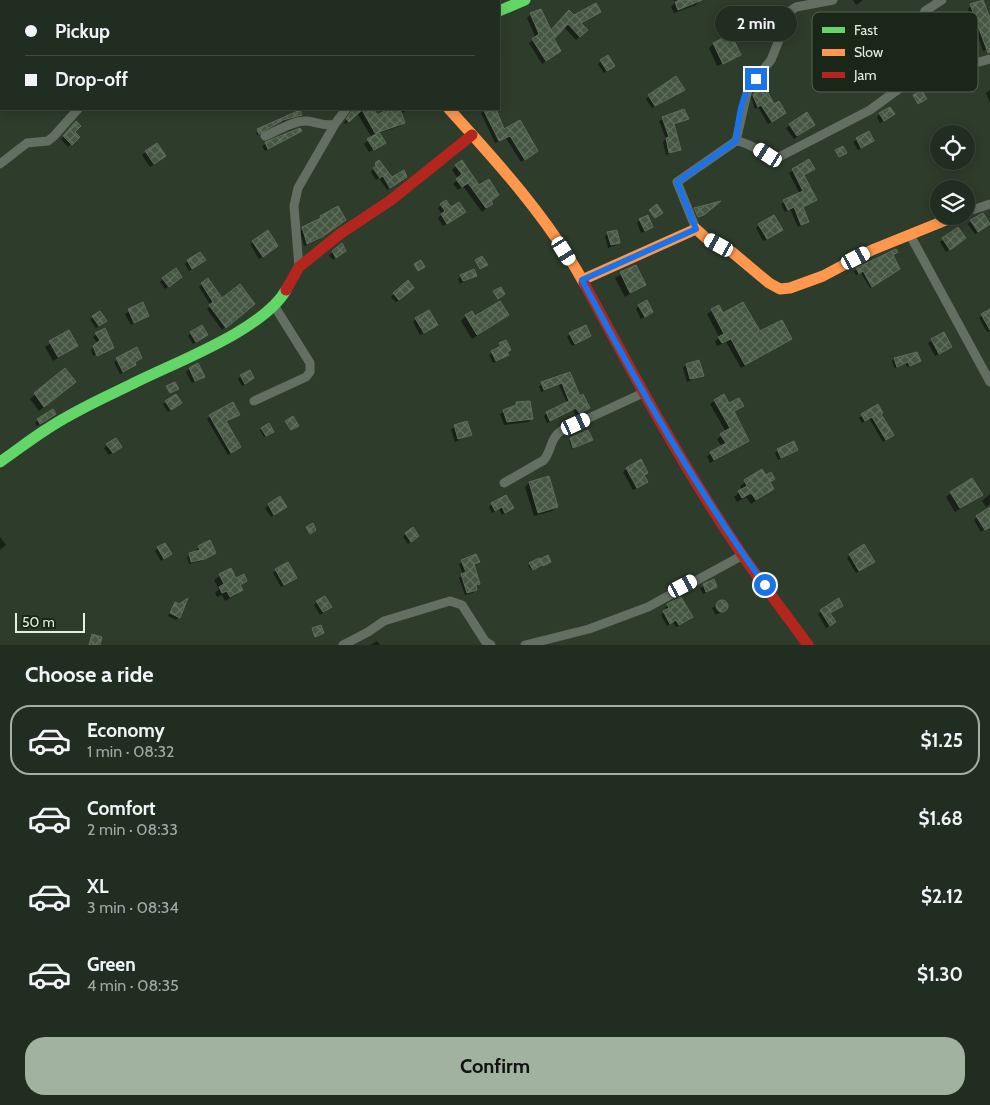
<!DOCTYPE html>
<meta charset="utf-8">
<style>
:root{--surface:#222d21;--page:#2e392e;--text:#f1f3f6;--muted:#a2a8a5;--line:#3f493f;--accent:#a2b2a0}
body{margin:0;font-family:Cabin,sans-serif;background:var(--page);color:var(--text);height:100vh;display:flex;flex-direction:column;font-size:19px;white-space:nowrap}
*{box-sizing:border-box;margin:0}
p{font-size:16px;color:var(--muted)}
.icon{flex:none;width:28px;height:28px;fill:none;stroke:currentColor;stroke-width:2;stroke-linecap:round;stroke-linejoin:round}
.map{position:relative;height:645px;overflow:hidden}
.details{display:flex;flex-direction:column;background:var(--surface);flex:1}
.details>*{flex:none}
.top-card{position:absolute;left:0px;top:0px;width:500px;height:110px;box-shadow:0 2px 12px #0003,0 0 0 1px var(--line);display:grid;align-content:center;height:110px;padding:0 25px;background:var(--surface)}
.tools{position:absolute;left:930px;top:125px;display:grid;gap:10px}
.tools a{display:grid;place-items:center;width:45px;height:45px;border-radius:50%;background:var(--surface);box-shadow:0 2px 12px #0003,0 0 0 1px var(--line);font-size:25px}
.scale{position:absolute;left:15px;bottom:12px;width:70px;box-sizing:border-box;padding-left:5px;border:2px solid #e1f1de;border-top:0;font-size:14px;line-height:18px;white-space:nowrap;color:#e1f1de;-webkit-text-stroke:4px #1a2618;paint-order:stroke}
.end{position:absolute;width:22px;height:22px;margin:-11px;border:6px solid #1a73e8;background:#fff;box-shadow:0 0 0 2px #fff}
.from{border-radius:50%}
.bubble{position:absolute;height:35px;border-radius:18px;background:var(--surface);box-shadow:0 2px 12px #0003,0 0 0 1px var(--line);font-size:16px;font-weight:800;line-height:35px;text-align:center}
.car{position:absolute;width:15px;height:30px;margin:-15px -8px;border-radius:6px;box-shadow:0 0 4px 1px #0007;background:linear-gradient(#fff 24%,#345 0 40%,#fff 0 76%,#345 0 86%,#fff 0)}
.top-card b{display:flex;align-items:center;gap:18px;height:48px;font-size:19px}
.top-card b+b{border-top:1px solid var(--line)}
.top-card i{width:12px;height:12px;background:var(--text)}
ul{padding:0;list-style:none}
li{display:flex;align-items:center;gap:15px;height:70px;margin:0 10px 8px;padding:0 15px;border:2px solid transparent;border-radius:20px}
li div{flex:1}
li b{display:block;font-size:19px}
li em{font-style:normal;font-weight:800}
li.active{border-color:var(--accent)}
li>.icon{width:45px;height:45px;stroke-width:1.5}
h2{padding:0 25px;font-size:22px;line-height:60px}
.action{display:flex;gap:10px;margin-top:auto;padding:10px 25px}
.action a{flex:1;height:58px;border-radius:20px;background:var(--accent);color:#111;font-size:20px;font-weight:800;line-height:58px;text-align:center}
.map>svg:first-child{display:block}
.shadow{fill:#0007}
.building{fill:url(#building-cross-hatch);stroke:#606c5f}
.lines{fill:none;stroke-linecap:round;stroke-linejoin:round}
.street{stroke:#646f63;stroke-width:9}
.fast{stroke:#63d668;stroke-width:11}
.slow{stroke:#ff974d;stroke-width:11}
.jam{stroke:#b3261e;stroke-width:11}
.route{stroke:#1a73e8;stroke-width:6}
.key{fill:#1a2618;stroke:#566353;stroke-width:1}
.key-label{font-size:14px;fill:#e1f1de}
</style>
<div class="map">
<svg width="990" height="645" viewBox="0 0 990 645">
<defs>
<pattern id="building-cross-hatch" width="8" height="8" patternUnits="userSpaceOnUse" patternTransform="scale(1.25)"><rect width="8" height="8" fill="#455742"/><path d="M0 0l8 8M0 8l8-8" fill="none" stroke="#60705d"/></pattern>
</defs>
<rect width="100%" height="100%" fill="#2e3c2c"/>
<path class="shadow" d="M674,0H700L696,5L674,13L671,7L675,3Z
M853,0H863L856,5Z
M971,6L990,21V48L983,51L968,9Z
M599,12L580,24L586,30L576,40L564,27L552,39L560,51L542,64L529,43L536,38L527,18L531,14L550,32L574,16Z
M499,44L502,48L499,52Z
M713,44L740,55L736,59V57L717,66L709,48Z
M601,61L610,69L604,73L598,64Z
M683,90L652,108L646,99L649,96Z
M990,90V103L986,93Z
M754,94L774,106L781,116L768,124L758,107L755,109L751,97Z
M354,109L359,113L364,109H372L377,117L391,109H409L400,114L404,122L400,126L379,133L384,143L369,152L364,144L372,138L357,113L345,124L344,123Z
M487,109H495L503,130L534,154L521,162L506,138L495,143L481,113Z
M684,110L687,118L673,126L679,150L666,155L663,142L666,139L659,121Z
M299,112V116L280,122L257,135L256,133Z
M806,114L810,128L794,139L786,128Z
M880,114H893L880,123L877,117Z
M76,123L73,132L78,137L68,147L61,139Z
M300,129L297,133L265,151L262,146Z
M869,133L873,140L858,150L853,142Z
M157,144L162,159L150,167L142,155Z
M809,161L813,169L803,176L816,200L802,208L807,222L798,227L790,209L785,212L781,204L800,194L789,173Z
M376,164L392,179H403L387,190L379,178L376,180L371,172Z
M456,166L491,204L482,212L463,186L458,190L453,184L458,179L452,170Z
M441,205L451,209L461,215L443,226L438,218L442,214L438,208Z
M337,208L341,223L318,240L304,246L300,231Z
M640,220L652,227L641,233L637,223Z
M971,221L986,226L975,234L968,224Z
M759,225L778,233L763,241L756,228Z
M957,229L962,241L946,252L940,242Z
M608,233L619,242L616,245L608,248L605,236Z
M253,242L274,249L259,259L250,244Z
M341,245L342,253L333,260L329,255Z
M892,256L899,269L870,288L861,273L856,275L854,271Z
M188,261L201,263L189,271L185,264Z
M635,267L644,285L625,297L615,278Z
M475,275L460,284L458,279L461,276Z
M163,279L178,280L165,289L160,282Z
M202,284L222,300L250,307L222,330L207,309L211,306L199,287Z
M410,291L396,302L391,297L394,294Z
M142,304L148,315L131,325L125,314Z
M639,306L652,312L641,319L636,309Z
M718,307L723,315L760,333L790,339L741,368L726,342L717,346L715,342L719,337L707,314Z
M990,310V331L987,332L979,318Z
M507,315L472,339L461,321L466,316Z
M93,317L102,324L96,328L90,320Z
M416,319L436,325L420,335L413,322Z
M68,332L76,346L53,361L45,347Z
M191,333L203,338L193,344L188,336Z
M96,334L112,348L93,356L91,350L98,344L93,337Z
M570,334L590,335L572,346L567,337Z
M944,334L951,347L935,356L928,343Z
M505,342L507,355L493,363L489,355Z
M136,349L141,358L134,363L135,365L132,368L120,374L114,362Z
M916,353L920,361L917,363L907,367L906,364L894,368L892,361L894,359Z
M686,365L702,375L687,382L683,368Z
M189,369L203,376L192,383L186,372Z
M65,370L69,386L39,411L30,399Z
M569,374L579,397L588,408L576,415L573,410L547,423L544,416L547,413L567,403L559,385L541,392L539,386Z
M241,376L253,378L242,386L238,379Z
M723,395L729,405H742L733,412L747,441L710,463L707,456L722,447L717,439L726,432L710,404Z
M166,402L180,403L168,412L163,404Z
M516,403L531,419L528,422L504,425L500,414L514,408Z
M878,406L880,415L892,435L883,442L869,418L862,423L859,418Z
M55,414L37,426L35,423L38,420Z
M238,414L226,422L240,447L228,455L207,419L210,416Z
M466,423L470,435L455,442L451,429Z
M268,425L271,433L264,437L260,430Z
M587,432L592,440L572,449L569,441Z
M107,445L117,450L109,455L104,448Z
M778,450H796L778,460L775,453Z
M626,469L647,472L643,476L644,484L633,490L623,472Z
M762,471L766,477L774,479L769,483L773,489L751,504L746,497L737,502L734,497L742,490L740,486Z
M548,477L557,507L552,511L534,516L525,487L529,483Z
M951,493L981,495L955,512L946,497Z
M990,494V504L986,507L982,501Z
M280,498L285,507L271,517L265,508Z
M492,504L512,508L502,515L499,509L492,513L489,507Z
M977,517L990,524L981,532L974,520Z
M406,534L414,539L408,544L403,537Z
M0,537L6,545L0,550Z
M199,547L215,553L201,561L189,564L187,557L198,552L196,550Z
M158,548L167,557L161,561L155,551Z
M476,555L478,562L473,566L479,584L473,593L465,595L459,578L463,575L459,564Z
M850,555L870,565L856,573L847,558Z
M541,560L549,563L531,570L528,565Z
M230,569L236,580L246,581L239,586L241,590L236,595L225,601L222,595L217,597L215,593L219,589L214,580Z
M276,570L295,578L281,587L273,573Z
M713,581L716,587L703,594L700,588Z
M839,600L842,605L829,614L834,622L826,628L818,614Z
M724,601L727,608L716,615L712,608Z
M317,602L331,607L320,615L314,605Z
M175,603L179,617L176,620L168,616Z
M668,605L688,620L676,627L673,622L667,626L661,615L667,610L665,608Z
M377,641L380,645H370Z"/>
<path class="building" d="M679,0H702L678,10L675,2Z
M983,0L990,18V53H988L970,4Z
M596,3L601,12L581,23L588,30L580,37L568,24L554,39L561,51L546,61L532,39L539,34L530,13L541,9L551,30L569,10L574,15Z
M731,34L741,55L723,64L713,43Z
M608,55L615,66L607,71L600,60Z
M676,76L685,90L655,106L648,95Z
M765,87L774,104L779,101L786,113L772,122L761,105L758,107L753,96L754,93Z
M922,91L927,99L918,104L913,95Z
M890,107L895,114L884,121L879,113Z
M353,109H374L377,115L389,109H400L405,123L379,132L386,143L374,150L367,139L379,132L375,133L362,110L349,122L346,119Z
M483,109H496L504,129L520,120L538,151L525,160L510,136L499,141Z
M684,109L689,119L674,124L681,150L669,153L666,138L669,137L662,117Z
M300,110L302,115L283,120L259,134L257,129Z
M807,112L815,125L797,136L789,124Z
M76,121L81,126L75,132L80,137L72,145L63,136Z
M300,128L302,131L268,149L265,142Z
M869,131L874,141L861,148L856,138Z
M157,143L166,156L154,164L145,151Z
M843,146L847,153L839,157L835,150Z
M809,159L815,169L804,175L817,200L803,207L809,222L801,225L794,207L788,210L783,200L803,191L792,169Z
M379,160L392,177L404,170L407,177L390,188L383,176L380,178L373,168L376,166L375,163Z
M462,160L479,185L489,179L499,195L491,201L493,204L486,208L468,183L462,187L456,179L462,174L455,165Z
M446,200L451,207L459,202L466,212L447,224L441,214L445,211L440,204Z
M721,201L704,215L698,217L694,208Z
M657,204L663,213L655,218L649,210Z
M338,206L346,220L322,237L307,244L302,227L321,218L320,216Z
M983,213L990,224L978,232L970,220Z
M648,215L653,227L645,231L639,219Z
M774,215L783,230L767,239L758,224Z
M958,227L966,238L950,250L942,238Z
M268,230L278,246L263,257L252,241Z
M617,230L620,243L611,245L607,232Z
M342,243L346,251L336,258L332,251Z
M896,249L898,252L893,255L900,269L872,287L863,271L859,274L856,268Z
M200,252L206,260L192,269L187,260Z
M482,256L488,265L480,269L475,260Z
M421,260L425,267L418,271L414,264Z
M636,265L646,285L630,293L620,272Z
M176,268L182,277L169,287L162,278Z
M474,269L477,276L463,281L460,275Z
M208,278L222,298L240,284L255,304L226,328L209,305L213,302L201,283Z
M408,280L414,288L399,300L393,293Z
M501,287L505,294L498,299L493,291Z
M647,300L653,312L645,317L638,305Z
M500,301L509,315L477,335L465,315L472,311L475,316Z
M143,302L149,316L134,323L128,309Z
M743,302L760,331L782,320L792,339L745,365L731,339L722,343L718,337L724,334L711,309L719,305L723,313Z
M990,309V330L981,314Z
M429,310L438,325L424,333L415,318Z
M100,311L107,321L99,326L92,316Z
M202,325L208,335L196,342L190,332Z
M586,325L591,336L575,344L569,333Z
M105,328L114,348L97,356L93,346L100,340L95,333Z
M69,330L78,346L58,357L49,341Z
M944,332L952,347L939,354L931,339Z
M506,340L511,350L507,352L509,355L496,361L491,351L501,346L499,343Z
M137,347L142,358L135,362L136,365L123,372L116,358Z
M917,352L921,361L910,366L908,362L897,367L894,358Z
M699,360L704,376L690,379L686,364Z
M198,363L205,377L195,381L189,368Z
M65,368L76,382L44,407L34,393Z
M250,370L254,378L245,384L240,375Z
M570,372L580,396L583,394L590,408L579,413L576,408L550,421L546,412L569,401L562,383L544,390L541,382Z
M175,382L179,389L170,393L166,386Z
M176,394L182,403L171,410L165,401Z
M724,394L729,403L739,398L744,406L734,411L749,441L714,460L710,452L726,443L720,434L730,428L714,400Z
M530,401L533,419L507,422L503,410L516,405V402Z
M233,402L240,415L226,421L241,447L231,453L209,415Z
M878,404L883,413L881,414L894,435L886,440L872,417L865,421L861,414Z
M53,409L56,414L40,424L37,419Z
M293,416L299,426L291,430L285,421Z
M467,421L472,435L458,439L454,425Z
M269,423L274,432L266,436L261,428Z
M588,430L593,440L573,448L570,438Z
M116,438L122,447L113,453L106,444Z
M794,441L798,450L781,458L777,449Z
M641,459L648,473L644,475L648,482L637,488L626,468Z
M762,469L766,475L771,472L775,479L770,482L774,489L756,500L751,493L742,498L738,491L747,486L744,480Z
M549,476L558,507L538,513L529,482Z
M972,478L983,495L960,508L950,492Z
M506,495L514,508L505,513L502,507L495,511L491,503Z
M280,496L287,507L274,515L268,504Z
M990,507V527L985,530L976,516Z
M313,523L316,530L310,534L306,527Z
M413,527L419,536L411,542L405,533Z
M210,540L216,553L205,559L191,562L189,553L200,550L198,546Z
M165,543L172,554L164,559L157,547Z
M864,544L875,562L859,571L849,554Z
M476,554L480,562L474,564L480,584L476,585L477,590L467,593L461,574L466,572L461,560Z
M548,555L551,562L543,566L540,559Z
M539,558L542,565L533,570L529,563Z
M288,562L297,578L284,585L275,569Z
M231,568L236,578L244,574L247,581L240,585L243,590L230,597L227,591L222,593L219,587L224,584L219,574Z
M714,579L717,587L706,592L703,584Z
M325,596L332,607L323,612L316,601Z
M681,597L693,617L679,625L676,620L670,624L663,611L669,608L667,604Z
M188,598L180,618L170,613L175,602L179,604Z
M839,598L843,606L830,613L836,622L830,626L820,610Z
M716 606a6 6 0 1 1 12 0a6 6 0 1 1-12 0Z
M321,625L324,633L315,637L312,628Z
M92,634L102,637L100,645H89Z"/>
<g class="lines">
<path class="street" d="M942,0L925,11L924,14L948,70
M141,1V0
M265,136C277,131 294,120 307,121C318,122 324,127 335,124L346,109
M736,141L748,89L771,60L781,35L786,14L796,7L833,0
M0,164L27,143L48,141L54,136L78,109
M966,212L990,204
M696,229L677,182L736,141C752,142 767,160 781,156L870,110L900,88L948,70L990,59
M910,235L990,382
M299,267L294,206L298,188L335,124
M254,401L306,377L310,372V363L275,307
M504,483L544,460C552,450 550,438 561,431L643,393
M343,645L368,632L384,621L450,601L462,605L485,641L491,645
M525,645L589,629L648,607L743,555"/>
<path class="fast" d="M499,11L525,0
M0,462C16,451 31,439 47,429C72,412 101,399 128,386C170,364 263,331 286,290"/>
<path class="slow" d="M369,0L370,1
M449,109C498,163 549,219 584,283
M582,280L696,229L706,238L732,252L769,283L780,289L790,288L823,276L872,250L956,216"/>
<path class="jam" d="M584,283C634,376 684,469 743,556C764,586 786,615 808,645
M286,290L299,267L340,234L391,200L472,135"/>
</g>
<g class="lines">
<path class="route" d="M756,79C741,91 738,123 736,141L677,182L696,229L582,280C638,385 696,489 765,585"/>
</g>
<rect x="812" y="12" width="166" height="80" rx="8" class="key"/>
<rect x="822" y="27" width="23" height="6" fill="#63d668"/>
<rect x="822" y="49" width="23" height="7" fill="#ff974d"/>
<rect x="822" y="72" width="23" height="6" fill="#b3261e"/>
<g class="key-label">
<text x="854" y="35">Fast</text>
<text x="854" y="57">Slow</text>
<text x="854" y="80">Jam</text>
</g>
</svg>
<div class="tools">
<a><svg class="icon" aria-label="locate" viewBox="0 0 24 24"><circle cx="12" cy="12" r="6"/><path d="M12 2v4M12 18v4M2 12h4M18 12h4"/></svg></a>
<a><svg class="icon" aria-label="layers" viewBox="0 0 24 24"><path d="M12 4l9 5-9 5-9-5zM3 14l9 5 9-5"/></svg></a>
</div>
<div class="scale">50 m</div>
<i class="end from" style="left:765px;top:585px"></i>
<i class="end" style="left:756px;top:79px"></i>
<div class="bubble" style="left:715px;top:6px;width:82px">2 min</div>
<i class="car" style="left:768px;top:155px;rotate:303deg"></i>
<i class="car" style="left:719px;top:245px;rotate:299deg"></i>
<i class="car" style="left:564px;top:251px;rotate:148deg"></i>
<i class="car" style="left:856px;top:258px;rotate:62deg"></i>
<i class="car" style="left:576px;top:424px;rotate:65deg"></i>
<i class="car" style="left:683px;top:586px;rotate:62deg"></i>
<div class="top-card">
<b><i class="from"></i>Pickup</b>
<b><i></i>Drop-off</b>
</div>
</div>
<section class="details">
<h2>Choose a ride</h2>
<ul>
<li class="active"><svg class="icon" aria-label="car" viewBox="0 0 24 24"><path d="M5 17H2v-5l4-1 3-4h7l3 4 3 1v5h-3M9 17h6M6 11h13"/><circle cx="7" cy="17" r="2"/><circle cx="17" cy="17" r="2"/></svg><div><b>Economy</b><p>1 min · 08:32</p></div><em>$1.25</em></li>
<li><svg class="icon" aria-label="car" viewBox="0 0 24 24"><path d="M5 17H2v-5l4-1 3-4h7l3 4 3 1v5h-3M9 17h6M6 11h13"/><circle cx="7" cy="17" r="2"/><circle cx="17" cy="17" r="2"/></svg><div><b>Comfort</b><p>2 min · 08:33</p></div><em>$1.68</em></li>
<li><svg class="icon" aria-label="car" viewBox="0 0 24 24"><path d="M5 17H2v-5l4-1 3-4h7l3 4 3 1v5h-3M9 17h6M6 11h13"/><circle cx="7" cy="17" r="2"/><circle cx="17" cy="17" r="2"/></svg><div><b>XL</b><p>3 min · 08:34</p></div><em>$2.12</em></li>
<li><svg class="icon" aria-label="car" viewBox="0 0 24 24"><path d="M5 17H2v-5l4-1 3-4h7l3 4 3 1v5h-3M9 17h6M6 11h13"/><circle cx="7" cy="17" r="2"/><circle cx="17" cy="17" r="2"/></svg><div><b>Green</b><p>4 min · 08:35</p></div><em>$1.30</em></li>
</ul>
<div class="action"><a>Confirm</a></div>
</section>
